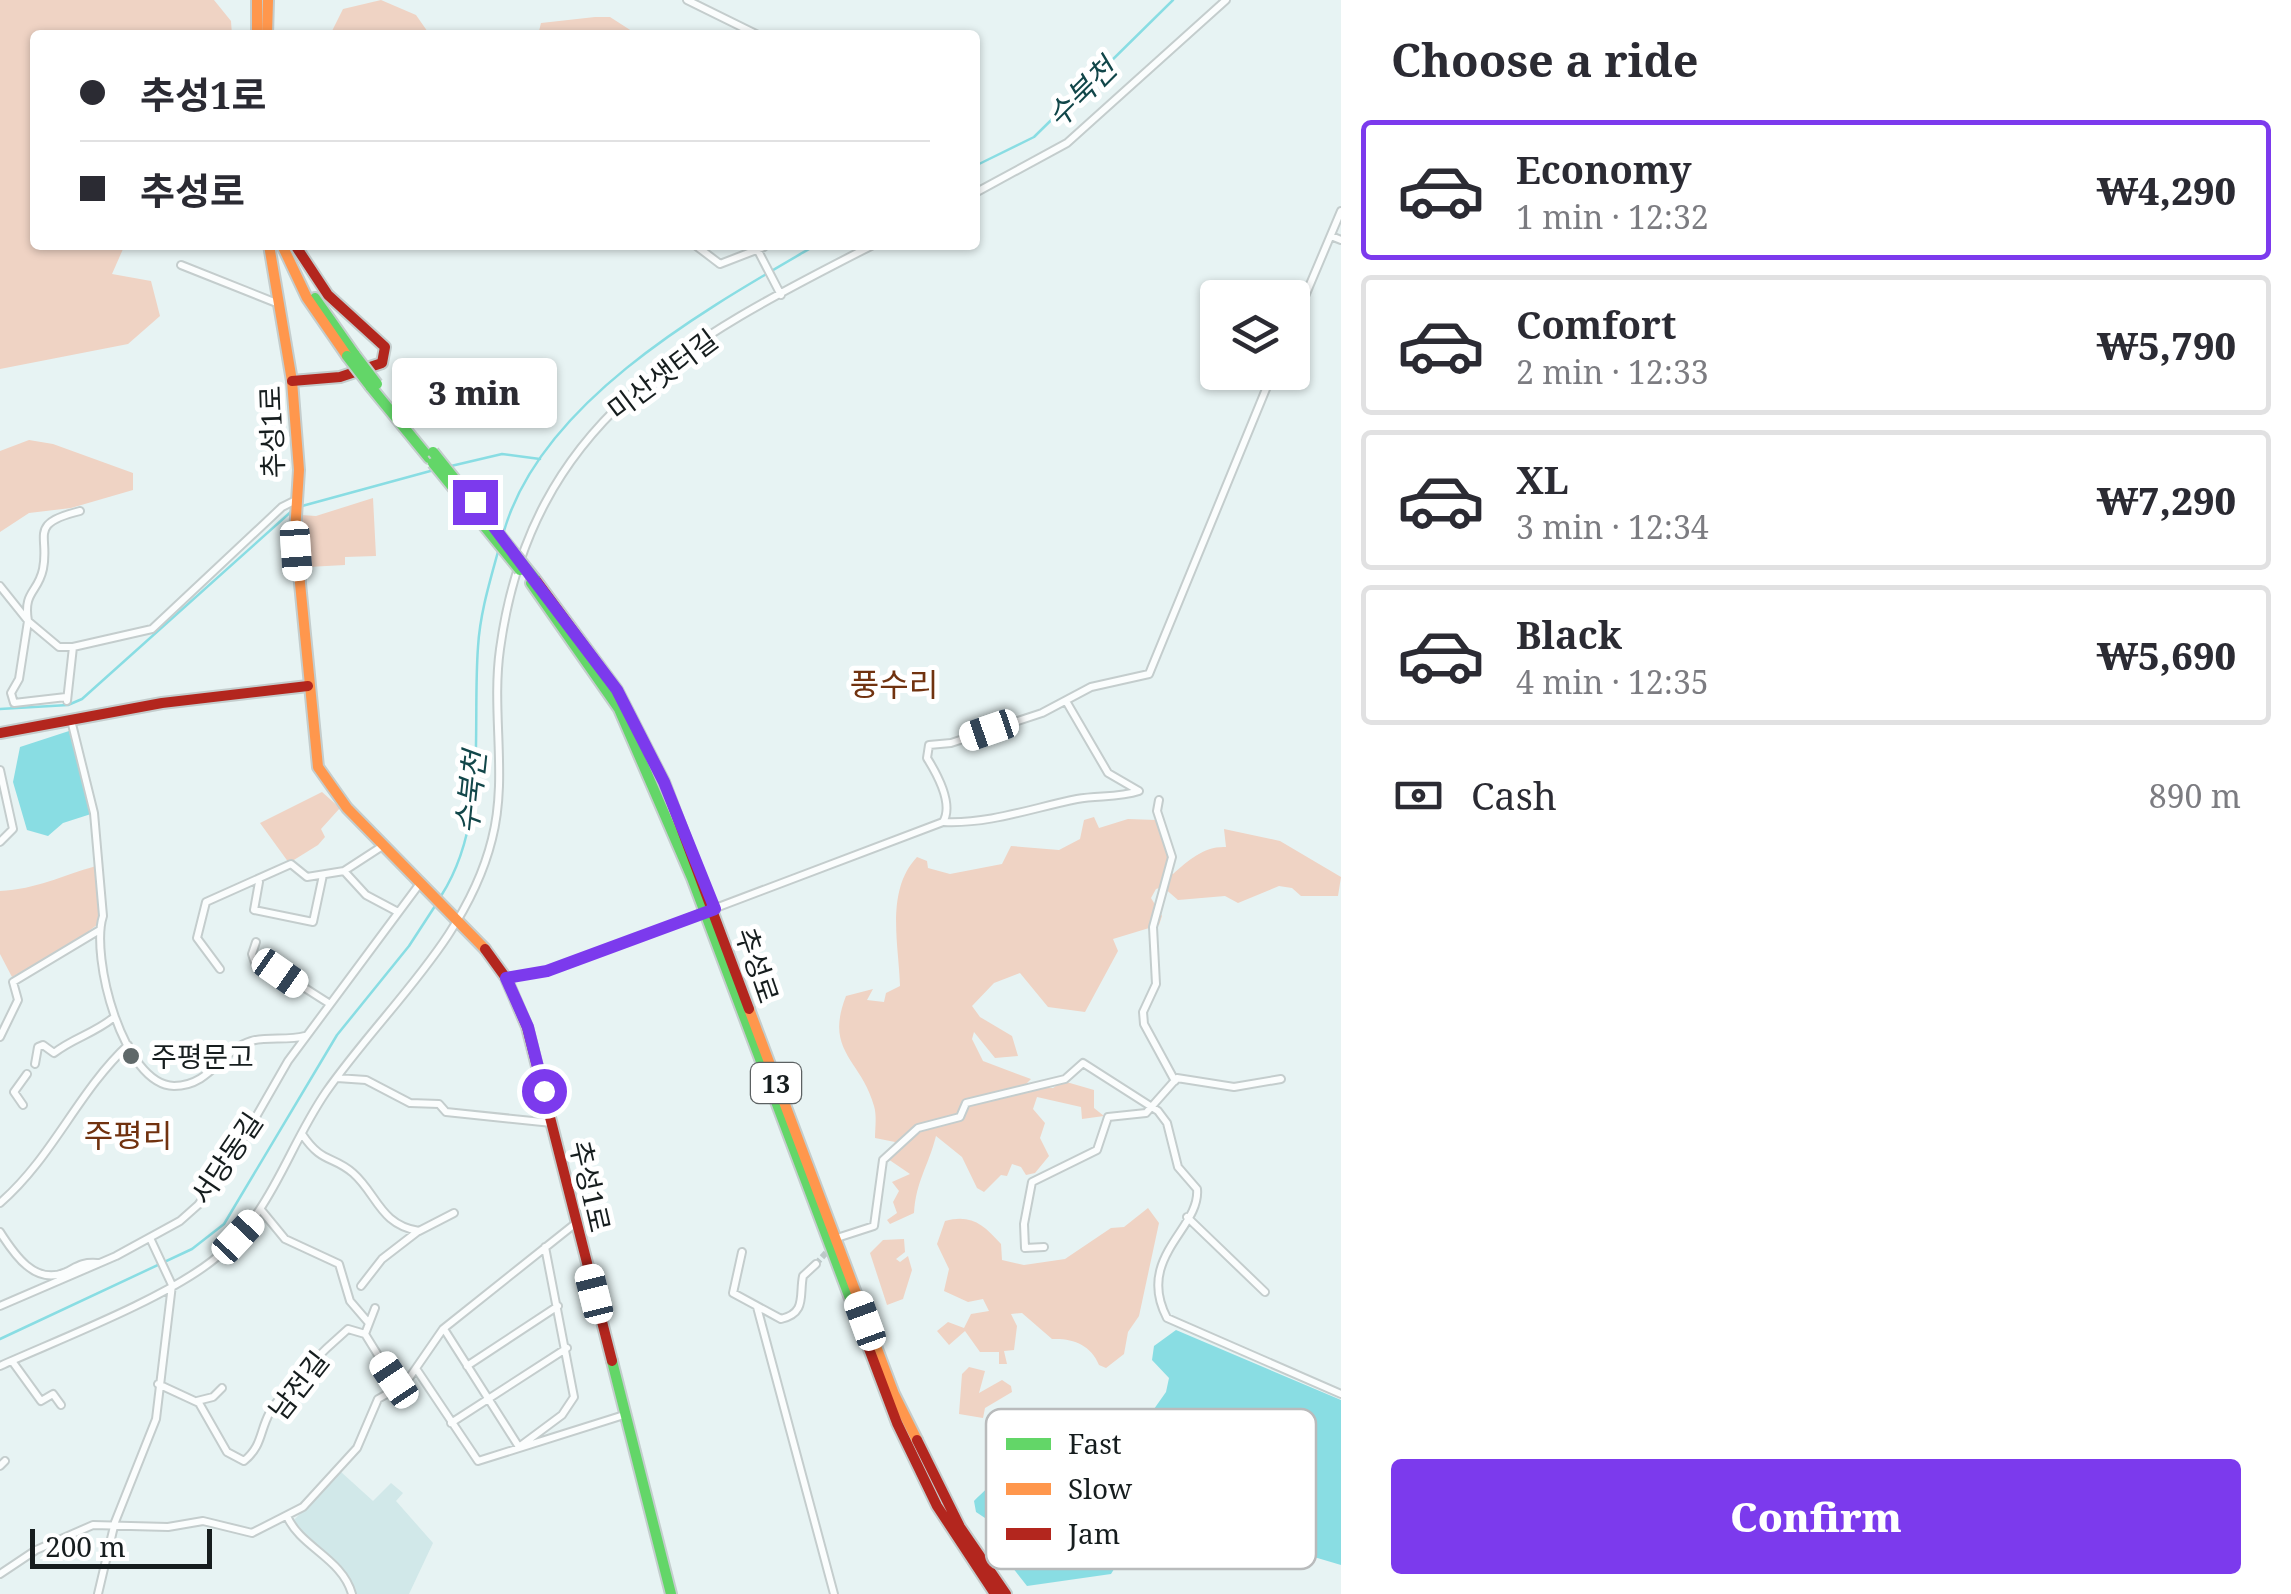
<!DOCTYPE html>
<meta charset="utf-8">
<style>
:root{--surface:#fff;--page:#f2f2f3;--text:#2b2b33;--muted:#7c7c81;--line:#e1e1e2;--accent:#7c3aed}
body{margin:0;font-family:"Noto Serif","Noto Sans KR",serif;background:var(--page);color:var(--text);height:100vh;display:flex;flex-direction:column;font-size:38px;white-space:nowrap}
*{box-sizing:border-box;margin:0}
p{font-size:32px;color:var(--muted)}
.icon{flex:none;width:55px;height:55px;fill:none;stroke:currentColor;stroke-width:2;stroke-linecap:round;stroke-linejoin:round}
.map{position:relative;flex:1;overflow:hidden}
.panel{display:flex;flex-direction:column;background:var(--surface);width:950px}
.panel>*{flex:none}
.top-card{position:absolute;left:30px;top:30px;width:950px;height:220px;border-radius:10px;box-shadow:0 2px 8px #0004;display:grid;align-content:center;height:220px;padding:0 50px;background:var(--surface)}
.tools{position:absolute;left:1200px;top:280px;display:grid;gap:20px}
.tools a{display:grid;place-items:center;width:110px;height:110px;border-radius:10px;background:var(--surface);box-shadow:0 2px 8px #0004;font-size:50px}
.scale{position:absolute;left:30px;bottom:25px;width:182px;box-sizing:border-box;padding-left:10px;border:5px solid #161d1e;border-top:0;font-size:28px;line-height:35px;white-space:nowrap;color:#161d1e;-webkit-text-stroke:8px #fff;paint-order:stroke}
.end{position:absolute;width:45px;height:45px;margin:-22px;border:12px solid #7c3aed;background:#fff;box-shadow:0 0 0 5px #fff}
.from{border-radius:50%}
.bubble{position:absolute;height:70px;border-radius:10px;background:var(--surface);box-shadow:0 2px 8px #0004;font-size:32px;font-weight:800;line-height:70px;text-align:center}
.car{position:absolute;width:30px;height:60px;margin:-30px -15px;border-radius:12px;box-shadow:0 0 8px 2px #0007;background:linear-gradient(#fff 24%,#345 0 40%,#fff 0 76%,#345 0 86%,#fff 0)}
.top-card b{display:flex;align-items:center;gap:35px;height:95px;font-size:38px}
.top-card b+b{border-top:2px solid var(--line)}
.top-card i{width:25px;height:25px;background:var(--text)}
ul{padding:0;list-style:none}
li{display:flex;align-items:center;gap:30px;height:140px;margin:0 20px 15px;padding:0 30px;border:5px solid var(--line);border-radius:10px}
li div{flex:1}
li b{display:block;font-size:38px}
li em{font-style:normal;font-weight:800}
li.selected{border-color:var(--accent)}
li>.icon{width:90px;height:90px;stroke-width:1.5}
h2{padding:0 50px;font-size:45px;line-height:120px}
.pay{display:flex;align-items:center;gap:25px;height:110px;padding:0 50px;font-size:38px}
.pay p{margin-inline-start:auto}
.primary-button{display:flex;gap:20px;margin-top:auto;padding:20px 50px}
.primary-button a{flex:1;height:115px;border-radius:10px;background:var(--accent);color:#fff;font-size:40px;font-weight:800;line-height:115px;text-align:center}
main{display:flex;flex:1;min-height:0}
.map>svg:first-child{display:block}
.built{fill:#d1e8e9}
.green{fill:#efd3c4}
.water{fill:#89dde3}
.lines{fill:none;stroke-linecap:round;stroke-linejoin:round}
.stream{stroke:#89dde3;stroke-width:2.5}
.street-tunnel{stroke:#bdc8c8;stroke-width:6;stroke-dasharray:6 3;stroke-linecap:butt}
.street-casing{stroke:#c4cdcd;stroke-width:10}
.fast-casing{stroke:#c4cdcd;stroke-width:14}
.slow-casing{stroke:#c4cdcd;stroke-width:14}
.jam-casing{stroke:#c4cdcd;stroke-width:14}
.street{stroke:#fbfdfd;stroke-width:6}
.fast{stroke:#63d668;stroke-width:10}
.slow{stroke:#ff974d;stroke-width:10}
.jam{stroke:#b3261e;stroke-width:10}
.fast-bridge-casing{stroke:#c4cdcd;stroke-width:14;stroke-linecap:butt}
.fast-bridge{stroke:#63d668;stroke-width:10}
.route{stroke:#7c3aed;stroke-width:12}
.poi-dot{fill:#5f6869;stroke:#fff;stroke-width:4}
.labels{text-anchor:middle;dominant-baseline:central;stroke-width:10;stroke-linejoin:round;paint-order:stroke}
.shield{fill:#fff;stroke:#5c6162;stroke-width:2.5}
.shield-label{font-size:25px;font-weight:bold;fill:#161d1e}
.street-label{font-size:28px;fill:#161d1e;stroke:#fff}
.poi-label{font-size:28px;fill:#161d1e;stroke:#fff;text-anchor:start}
.water-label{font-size:30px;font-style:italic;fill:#114649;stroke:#fff}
.quarter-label{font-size:32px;fill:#71320f;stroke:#fff}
.key{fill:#fff;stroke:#b9bbbc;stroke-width:2.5}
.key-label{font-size:28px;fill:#161d1e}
</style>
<main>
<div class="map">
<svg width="1341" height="1594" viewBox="0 0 1341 1594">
<rect width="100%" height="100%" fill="#e7f3f3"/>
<path class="built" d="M341,1472L373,1501L391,1483L403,1493L396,1501L433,1543L409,1594H354L351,1582L332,1559L295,1525L294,1520Z"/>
<path class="green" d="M0,0H214L231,21L232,35H35V245H157L123,249L112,274L151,281L160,316L128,344L0,369Z
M381,0L416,15L430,35H330L343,9Z
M595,17H610L638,35H538L541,23Z
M29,440L53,444L133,473V490L71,508L29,513L0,532V451Z
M373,498L376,556L345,557V565L308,567L301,515L316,516Z
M322,792L340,808L321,829L325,837L318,845L289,863L260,823Z
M1094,817L1099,828L1128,819L1156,820L1168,848L1166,871L1173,874C1189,860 1204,846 1226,847L1224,829L1280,841L1341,877L1338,896H1301L1292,888L1279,886L1238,903L1225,896L1178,900L1163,887L1156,889L1151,898L1162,916L1159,925L1113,939L1118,951L1085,1012L1048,1007L1020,973L994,983L972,1006L980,1017L1012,1036L1018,1056L995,1058L974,1032L972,1039L983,1061L1031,1079L1024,1086L1053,1088L1063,1081L1094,1090V1108L1104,1116L1082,1119L1081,1107L1037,1097L1033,1109L1045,1123L1040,1138L1049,1156L1035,1173L1026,1175L1021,1167L1012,1164L1007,1176L1001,1175L984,1192L977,1188L962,1157L936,1136C928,1167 916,1181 914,1213L890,1224L887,1220L897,1213L893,1202L899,1191L892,1182L910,1174L888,1159L895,1142L875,1138C875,1128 877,1116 874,1106C861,1059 824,1052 846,996L873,989L867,1000L884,1002L886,993L900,986C899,945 885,891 917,857L927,861L928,868L950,874L1002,864L1011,846L1059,850L1080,839L1084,820Z
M96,866L102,921L72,944L12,977L0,954V891C37,889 61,876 96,866Z
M1148,1208L1159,1223L1139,1316L1128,1332L1124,1354L1106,1368L1099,1365C1091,1345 1073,1338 1052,1339L1022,1313L1011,1314L1017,1326L1014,1350L1004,1351L1007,1364H999V1352H980L965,1331L949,1345L937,1331L948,1322L964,1328L971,1314L989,1311L983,1299L968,1302L944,1291L949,1269L937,1244L945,1221C971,1214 983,1224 1001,1244L1002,1260L1024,1265L1065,1259L1111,1228L1124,1227Z
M904,1239L905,1252L896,1259L900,1262L908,1256L912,1270L903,1299L887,1305L870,1253L883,1240Z
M969,1367L985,1371L979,1393L1002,1380L1011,1386L1012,1392L985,1408L983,1418L959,1414L962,1374Z"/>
<path class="water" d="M69,731L91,814L63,823L48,836L27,830L13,782L20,747Z
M1176,1330L1341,1400V1565L1314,1557L1311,1530L1299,1528L1262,1494C1236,1494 1147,1520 1130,1540C1123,1549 1118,1564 1111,1574L1027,1586L986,1534L988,1520L976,1512L974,1501C1006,1470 1013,1464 1059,1462L1056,1451L1071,1430L1154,1409L1166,1392L1169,1378L1152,1360L1154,1346Z"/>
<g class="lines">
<path class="stream" d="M975,166L1034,137L1173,0
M451,466L502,454L540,459
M302,506L434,470
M504,531C542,400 706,309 816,245
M0,709L68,705L82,699L294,509
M441,896C488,823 472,730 478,647C480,613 490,581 499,548
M0,1339L192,1249L224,1224L337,1035L409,946L437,903"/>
<path class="street-tunnel" d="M816,1264L832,1246"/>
<g class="street-casing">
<path id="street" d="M687,0L758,35
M975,193L1067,143L1226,0
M1331,236L1341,240
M695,245L720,264L764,247
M755,245L781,295
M181,265L279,304
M1292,327L1341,211
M0,586L28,621L19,679L11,693L14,703L66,697
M72,647H59L28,621C23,591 38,593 43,569C50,535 27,524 80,511
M67,701L73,647L152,629L282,507L294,501
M71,720L94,813L103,916C90,956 123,1085 174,1086C211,1086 221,1050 251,1041C268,1036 287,1041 305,1036
M0,770L13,829L0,842
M1159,800L1157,811L1172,857L1153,927L1156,984L1143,1012L1144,1024L1175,1081
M944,822C990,824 1032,808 1077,799C1098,795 1118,798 1139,791L1108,773L1066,701
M344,871L366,895L398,912
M259,882L254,910L313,922L323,875
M256,942L252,954L256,966L272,967L330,1004
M220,969L197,938L206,902L291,864L307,877L344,871L384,845
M506,978L547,971L602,951L943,822C954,804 937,774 927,758L929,745L951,743L1042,713L1091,687L1149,674L1273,372
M0,1037L18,1000L13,982L98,931
M35,1064L38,1047L43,1045L54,1053C73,1038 93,1034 113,1018
M337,1078L366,1080L410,1103L439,1104L446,1112L552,1123
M23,1105L14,1092L27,1074
M302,1134C322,1164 332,1155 353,1173C377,1194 380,1225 419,1231L454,1213
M0,1203C53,1157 77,1093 128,1045
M262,1211L285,1239L339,1264L350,1301L368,1322
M1187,1217L1265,1292
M0,1232C14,1254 35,1286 66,1272C78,1266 82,1262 97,1263
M840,1237L874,1226L883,1160L918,1128L960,1117L966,1103L1065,1079L1083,1063L1158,1111L1167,1123L1178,1167L1197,1189C1201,1228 1135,1257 1167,1318L1341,1394
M1044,1247L1025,1248L1024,1224L1032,1182L1097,1150L1108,1117L1146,1113L1177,1078L1234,1087L1281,1079
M742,1252L733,1293L781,1319C807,1313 799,1295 803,1276L816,1264
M361,1286L382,1259L417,1232
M0,1306L116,1256L180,1221L198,1205L230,1162L288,1061L421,882
M757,1307L834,1594
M444,1329L519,1447L562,1415L574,1397L545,1247
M365,1334L375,1308
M12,1361L41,1401L53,1394L61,1405
M0,1366C60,1339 162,1300 212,1261C273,1214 285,1152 326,1092C384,1009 467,940 492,839C508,777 491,713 500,649C531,421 686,340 873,245
M467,1366L558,1306
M417,1370L478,1461L624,1415
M158,1384L199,1403L227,1452L244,1461C263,1445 259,1432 270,1412C284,1388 326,1348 348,1329L365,1334L397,1386
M197,1401L213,1397L222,1388
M451,1423L567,1348
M0,1466L5,1461
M287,1516C300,1547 342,1558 352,1594
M0,1574L36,1550L93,1525L168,1527L203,1521L252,1533L303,1507L357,1448L378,1399L405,1384L443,1329L576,1223
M98,1594L115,1522L156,1419L172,1285L150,1238"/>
</g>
<g class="fast-casing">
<path id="fast" d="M315,298L355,355
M370,386L429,458
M531,583L619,709L692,878L854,1309
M612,1361L671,1594"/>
</g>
<g class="slow-casing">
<path id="slow" d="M257,0V35
M267,35L268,0
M269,245L292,381L299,470L295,532L318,767L347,808L485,949
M282,245L307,298L347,356
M749,1009L894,1394L917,1440"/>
</g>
<g class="jam-casing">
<path id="jam" d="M292,381L340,377L382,363L385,347L328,295L295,245
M535,579L617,690L664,782L749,1009
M0,733L162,703L308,686
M485,949L506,978L527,1027L612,1361
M854,1309L897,1423L937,1506L995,1594
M917,1440L960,1527L1006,1594"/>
</g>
<use href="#street" class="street"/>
<use href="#fast" class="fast"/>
<use href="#slow" class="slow"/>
<use href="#jam" class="jam"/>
<g class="fast-bridge-casing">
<path id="fast-bridge" d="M355,355L377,384
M347,356L370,386
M433,452L535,579
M433,463L520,570"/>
</g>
<use href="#fast-bridge" class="fast-bridge"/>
</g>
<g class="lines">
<path class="route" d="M475,502L617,690L664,782L715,909L547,971L506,978L528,1027L544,1091"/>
</g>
<circle class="poi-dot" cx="131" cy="1056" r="10"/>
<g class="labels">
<rect class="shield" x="751" y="1063" width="50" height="40" rx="8"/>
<g class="shield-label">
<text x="776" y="1083">13</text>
</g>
<g class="street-label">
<text transform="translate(662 374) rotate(-37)">미산샛터길</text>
<text transform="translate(271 432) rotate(-92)">추성1로</text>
<text transform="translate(758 965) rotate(71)">추성로</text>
<text transform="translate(226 1158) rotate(-56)">서당동길</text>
<text transform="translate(591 1186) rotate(77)">추성1로</text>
<text transform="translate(298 1385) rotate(-52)">남전길</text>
</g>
<g class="poi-label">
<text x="151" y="1056">주평문고</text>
</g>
<g class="water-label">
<text transform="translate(1081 92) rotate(-45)">수북천</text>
<text transform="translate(470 792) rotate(-84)">수북천</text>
</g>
<g class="quarter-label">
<text x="894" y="683">풍수리</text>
<text x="128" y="1134">주평리</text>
</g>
</g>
<rect x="986" y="1409" width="330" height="160" rx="15" class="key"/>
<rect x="1006" y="1438" width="45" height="12" fill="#63d668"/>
<rect x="1006" y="1483" width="45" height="12" fill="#ff974d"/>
<rect x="1006" y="1528" width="45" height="12" fill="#b3261e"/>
<g class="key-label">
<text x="1068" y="1454">Fast</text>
<text x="1068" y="1499">Slow</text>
<text x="1068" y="1544">Jam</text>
</g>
</svg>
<div class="tools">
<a><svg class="icon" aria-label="layers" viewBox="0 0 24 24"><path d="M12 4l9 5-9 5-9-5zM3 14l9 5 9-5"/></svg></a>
</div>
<div class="scale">200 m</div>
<i class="end from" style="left:544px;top:1091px"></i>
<i class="end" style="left:475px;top:502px"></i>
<div class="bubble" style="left:392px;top:358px;width:165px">3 min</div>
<i class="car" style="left:296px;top:551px;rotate:176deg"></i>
<i class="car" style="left:989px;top:730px;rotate:251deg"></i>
<i class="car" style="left:280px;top:973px;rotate:125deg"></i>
<i class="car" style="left:238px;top:1237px;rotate:43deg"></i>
<i class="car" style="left:594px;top:1294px;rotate:346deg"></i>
<i class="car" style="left:865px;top:1321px;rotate:340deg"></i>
<i class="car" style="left:394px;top:1380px;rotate:326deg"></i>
<div class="top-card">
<b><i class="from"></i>추성1로</b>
<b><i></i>추성로</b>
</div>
</div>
<section class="panel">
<h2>Choose a ride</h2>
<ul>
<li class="selected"><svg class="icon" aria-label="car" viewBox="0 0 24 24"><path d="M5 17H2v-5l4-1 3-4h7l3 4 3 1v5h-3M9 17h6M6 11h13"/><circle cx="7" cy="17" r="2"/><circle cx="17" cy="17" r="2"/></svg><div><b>Economy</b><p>1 min · 12:32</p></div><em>₩4,290</em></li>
<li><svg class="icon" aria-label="car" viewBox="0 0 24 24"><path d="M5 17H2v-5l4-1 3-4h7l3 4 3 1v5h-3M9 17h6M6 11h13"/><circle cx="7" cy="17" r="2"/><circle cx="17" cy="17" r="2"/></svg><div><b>Comfort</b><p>2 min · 12:33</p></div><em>₩5,790</em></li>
<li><svg class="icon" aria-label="car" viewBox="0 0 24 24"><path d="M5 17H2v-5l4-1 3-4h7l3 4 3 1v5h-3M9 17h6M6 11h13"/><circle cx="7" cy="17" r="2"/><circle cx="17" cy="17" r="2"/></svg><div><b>XL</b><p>3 min · 12:34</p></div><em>₩7,290</em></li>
<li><svg class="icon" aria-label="car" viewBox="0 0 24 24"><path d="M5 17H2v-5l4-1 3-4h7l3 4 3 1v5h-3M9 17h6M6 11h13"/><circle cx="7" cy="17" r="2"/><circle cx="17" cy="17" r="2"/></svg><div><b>Black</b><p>4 min · 12:35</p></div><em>₩5,690</em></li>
</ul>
<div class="pay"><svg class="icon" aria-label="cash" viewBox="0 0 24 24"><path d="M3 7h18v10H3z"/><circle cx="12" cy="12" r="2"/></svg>Cash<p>890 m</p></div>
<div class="primary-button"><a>Confirm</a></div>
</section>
</main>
